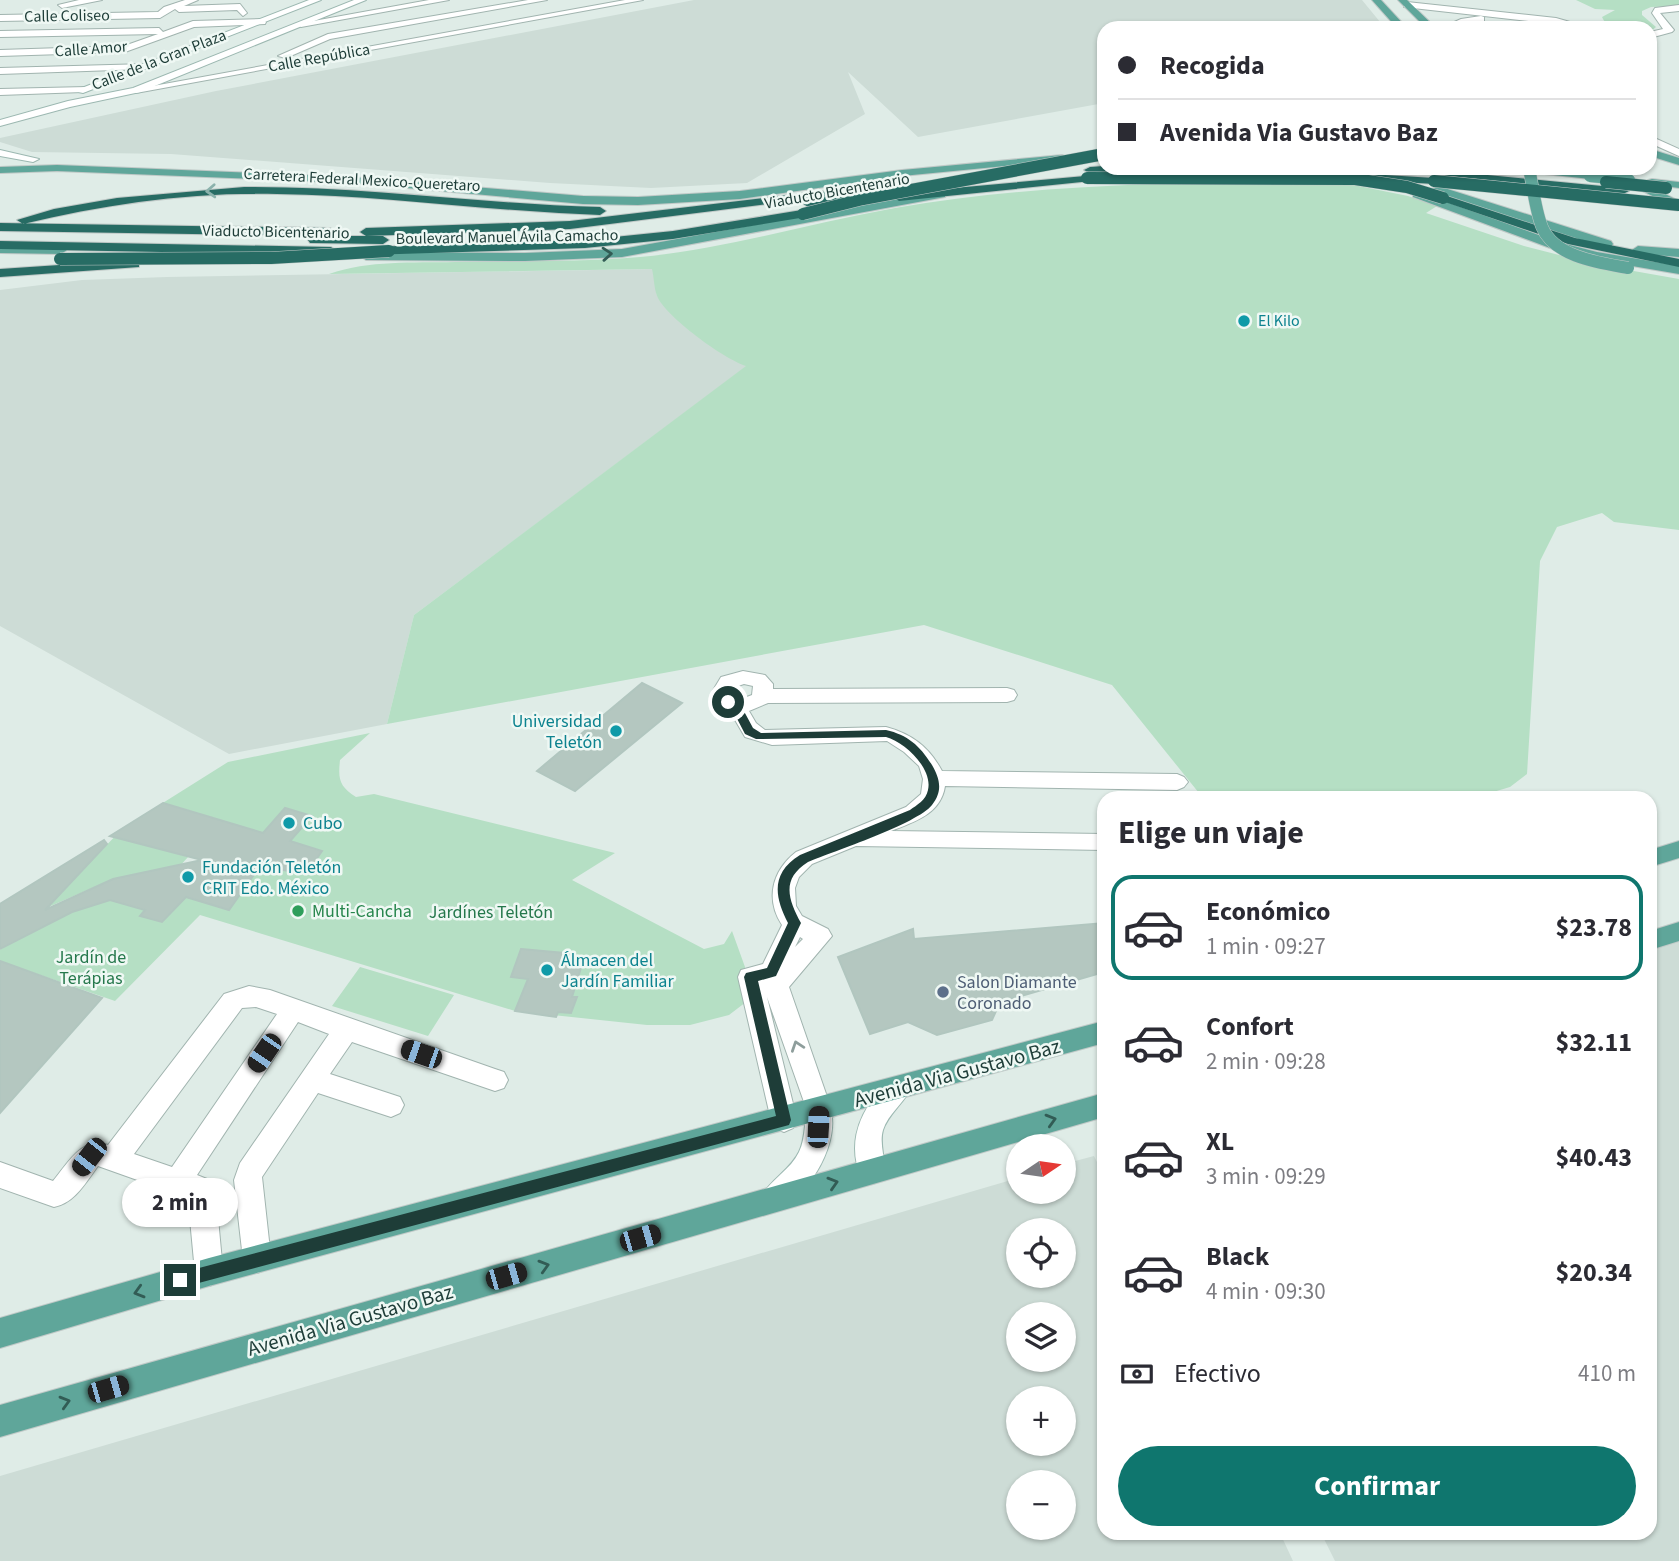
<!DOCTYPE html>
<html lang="es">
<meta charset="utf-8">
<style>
:root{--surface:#fff;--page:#f7f7f7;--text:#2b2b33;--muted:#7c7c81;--line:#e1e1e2;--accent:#0f766e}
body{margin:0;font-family:"Source Sans 3",sans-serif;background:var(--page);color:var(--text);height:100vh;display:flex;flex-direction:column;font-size:26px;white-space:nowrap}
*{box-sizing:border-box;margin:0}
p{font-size:23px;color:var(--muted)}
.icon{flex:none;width:38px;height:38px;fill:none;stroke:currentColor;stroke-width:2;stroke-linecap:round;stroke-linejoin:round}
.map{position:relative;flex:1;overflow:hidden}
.side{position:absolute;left:1097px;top:791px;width:560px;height:749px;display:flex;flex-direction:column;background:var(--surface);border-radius:21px;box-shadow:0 2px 5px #0004}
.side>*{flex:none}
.hud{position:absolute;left:1097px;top:21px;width:560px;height:154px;border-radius:21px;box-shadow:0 2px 5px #0004;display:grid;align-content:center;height:154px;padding:0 21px;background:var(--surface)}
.needle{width:46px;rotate:77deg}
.tools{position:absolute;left:1006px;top:1134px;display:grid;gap:14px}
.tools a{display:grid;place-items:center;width:70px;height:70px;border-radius:50%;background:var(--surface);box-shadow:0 2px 5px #0004;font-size:35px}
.end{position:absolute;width:32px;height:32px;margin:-16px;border:9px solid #1e3d38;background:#fff;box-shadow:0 0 0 4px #fff}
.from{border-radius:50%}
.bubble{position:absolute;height:49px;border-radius:24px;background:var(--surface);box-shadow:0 2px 5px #0004;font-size:23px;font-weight:700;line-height:49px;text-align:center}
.car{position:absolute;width:21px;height:42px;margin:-21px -10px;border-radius:9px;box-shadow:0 0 5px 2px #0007;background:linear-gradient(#222 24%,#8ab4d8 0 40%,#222 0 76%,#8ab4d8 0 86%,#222 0)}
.hud b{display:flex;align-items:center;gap:24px;height:66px;font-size:26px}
.hud b+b{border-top:2px solid var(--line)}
.hud i{width:18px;height:18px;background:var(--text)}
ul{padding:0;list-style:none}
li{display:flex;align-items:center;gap:21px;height:105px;margin:0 14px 10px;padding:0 7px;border:4px solid transparent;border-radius:21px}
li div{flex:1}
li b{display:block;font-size:26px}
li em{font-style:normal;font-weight:700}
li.on{border-color:var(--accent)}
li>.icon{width:63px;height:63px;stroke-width:1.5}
h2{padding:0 21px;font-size:32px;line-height:84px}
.pay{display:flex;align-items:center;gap:18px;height:77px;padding:0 21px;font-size:26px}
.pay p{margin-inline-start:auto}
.cta{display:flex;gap:14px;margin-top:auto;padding:14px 21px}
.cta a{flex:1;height:80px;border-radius:42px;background:var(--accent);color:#fff;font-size:28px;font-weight:700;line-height:80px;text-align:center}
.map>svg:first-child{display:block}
.built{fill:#cddcd6;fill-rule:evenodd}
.green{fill:#b5dfc4}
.building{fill:#b4c7c0;stroke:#b1c6bf;stroke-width:2}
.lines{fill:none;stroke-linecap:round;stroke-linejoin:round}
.street-casing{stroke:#a1b4af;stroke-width:2}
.secondary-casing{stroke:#9cb8b1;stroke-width:2}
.primary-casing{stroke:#c0c9c7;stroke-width:2}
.highway-casing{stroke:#c0c9c7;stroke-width:2}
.street{fill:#fff;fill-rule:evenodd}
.secondary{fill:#fff;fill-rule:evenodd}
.primary{fill:#5fa69a;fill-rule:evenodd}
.highway{fill:#276c64;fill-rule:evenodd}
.primary-bridge-casing{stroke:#c0c9c7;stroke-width:13;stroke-linecap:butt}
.highway-bridge-casing{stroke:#c0c9c7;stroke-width:13;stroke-linecap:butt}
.primary-bridge{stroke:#5fa69a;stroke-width:12}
.highway-bridge{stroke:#276c64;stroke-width:12}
.oneway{stroke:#8bb2ac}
.oneway2{stroke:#325c55}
.oneway3{stroke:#8e9e9c}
.route{fill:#1e3d38}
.culture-dot{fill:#0f9aa8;stroke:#eff8f4;stroke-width:2.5}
.leisure-dot{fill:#2e9e5b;stroke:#eff8f4;stroke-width:2.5}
.service-dot{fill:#5c6f8a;stroke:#eff8f4;stroke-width:2.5}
.labels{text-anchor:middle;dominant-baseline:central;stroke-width:5;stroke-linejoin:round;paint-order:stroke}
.far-street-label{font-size:16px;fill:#1e3d38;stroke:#eff8f4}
.far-culture-label{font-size:16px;fill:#0d838f;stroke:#eff8f4;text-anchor:start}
.culture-label{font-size:18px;fill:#0d838f;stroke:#eff8f4;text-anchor:start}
.leisure-label{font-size:18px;fill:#27864d;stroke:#eff8f4;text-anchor:start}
.park-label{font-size:18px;fill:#25784c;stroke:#eff8f4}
.service-label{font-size:18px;fill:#4e5e75;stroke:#eff8f4;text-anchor:start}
.near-street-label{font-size:21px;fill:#1e3d38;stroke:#eff8f4}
</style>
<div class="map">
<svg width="1679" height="1561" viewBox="0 0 1679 1561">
<rect width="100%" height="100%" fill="#dfece7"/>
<path class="built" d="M694,0H1362L1385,28H1104V103L918,137L848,72L865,114L747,183L651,188L550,183L171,154L32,152L0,142V138L216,91Z
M653,269L657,296L747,366L414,615L387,724L229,754L0,626V290L82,280L167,277Z
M1679,939V1561H1335L1321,1533H1650V951Z
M1094,1156L1104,1176V1533H1280L1293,1561H0V1476L1018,1178V1192H1064V1164ZM1064,1230V1276H1018V1230ZM1064,1314V1360H1018V1314ZM1064,1398V1444H1018V1398ZM1064,1482V1528H1018V1482Z"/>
<path class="green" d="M1576,0H1679V6L1651,7L1642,11V15L1656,27L1650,32V28C1635,28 1609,34 1602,17L1615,10L1595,9Z
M1329,180L1408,196L1437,206L1426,213L1524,246L1594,264L1679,279V530L1614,522L1602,513L1557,527L1540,561L1527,774L1510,787L1473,798H1203L1112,685L924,625L387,724L414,615L746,366C724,359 666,317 657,296C654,288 654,277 652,269L329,274C370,260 412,263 455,262C517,261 579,262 640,257C727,249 810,223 895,208C1039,183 1184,183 1329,180Z
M370,733L340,760C338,779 339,786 356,797L374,794L615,853L572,880L704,949L724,944L732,931L745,967L746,1002L729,1015L690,1025H647L515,1011L200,915L115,1001L0,961V950C18,937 91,899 112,901C123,902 134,907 145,910L141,916L162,922L186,897L229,909L261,866L272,867L322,851L178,807L142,844L188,857L179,867L113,879L46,908L123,828L228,762Z
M360,967L454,995L428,1036L332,1006Z"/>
<path class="building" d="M642,683L682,703L575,791L537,771Z
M163,803L263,833L285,808L312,816L290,841L322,851L306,874L260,866L229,910L186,897L162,922L140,916L145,910L110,900L72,912L0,949V904L104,840L107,844L45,910L113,879L202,860L110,836Z
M1104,923V972L1000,1002L992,1020L937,1035L908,1022L870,1034L838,957L913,929L914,939Z
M521,949L575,954L573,960L583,961L572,997H577L571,1013L558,1012L556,1017L515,1011L528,979L511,977Z
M0,961L102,998L0,1113Z"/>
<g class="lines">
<g class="street-casing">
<path id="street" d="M79,0H102L62,8L58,5Z
M185,0H198L184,6L240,4L247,13L243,16L237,10L179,12L175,9L160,18L0,21V15L158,12L164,7Z
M429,0H449L301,27L297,24Z
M528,0H547L330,39L286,58L278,56L328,34Z
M625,0H643L136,93L131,90Z
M1407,2L1556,18L1591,28L1404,7Z
M1679,5V11L1660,13L1674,30L1672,32L1650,38V32L1663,29L1652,13L1655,8Z
M1481,16L1484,17V21L1441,28L1461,19Z
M262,19L266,22L265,24L194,27L125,52L0,56V50L124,46L158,34L0,37V31L159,28L163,32L193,21Z
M147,64V68L144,69L0,74V68Z
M87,87V91L83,92L0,95V89Z
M1650,136L1679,149V156L1650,143Z
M743,671L765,675L773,684V689L1007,688L1014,690L1017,695L1014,700L1007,702L768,703L749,711L756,723L765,730L886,727C912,734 929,747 942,771L1177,774L1184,777L1188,782L1184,787L1177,790L945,786C941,814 914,822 891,831L1104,834V850L856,846L812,864L799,877L795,888L796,906L802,916L828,929L832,936L789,987L832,1111L828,1119L819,1123L810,1119L767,997L797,1120L793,1128L784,1132L775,1128L771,1120L738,977L741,970L763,964L782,925C765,899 772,871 796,852L906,807L921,794L923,779L919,766L904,752L887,741L772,745L745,737L728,708L716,702L712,692L721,677ZM744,684L753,686L752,695L744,698L732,694L735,687ZM800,937L803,939L795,947Z
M249,986L270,990L495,1069L504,1072L508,1080L504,1088L495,1091L352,1042L330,1074L400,1097L404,1105L400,1113L391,1117L318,1093L262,1177L271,1259L267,1269L257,1273L247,1269L243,1259L234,1180L240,1163L329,1034L298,1022L197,1175L207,1179L216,1197L223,1272L219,1282L209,1286L199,1282L195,1272L188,1198L98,1166C86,1182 75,1203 54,1207L0,1188V1162L53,1181C68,1163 82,1136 108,1145L224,994ZM256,1007L277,1014L172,1167L134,1154L242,1008Z"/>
</g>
<g class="secondary-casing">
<path id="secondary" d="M309,0H321L83,93L74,91Z
M354,0H366L140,92L70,107L0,126V120L68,101L133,88Z
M0,150L39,159L33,162L0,156Z
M898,1077L907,1080L911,1088C904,1103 888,1114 883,1130C878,1147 889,1164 882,1180L872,1184L862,1180C848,1148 856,1120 877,1093C884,1085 888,1080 898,1077Z
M819,1099L828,1103C845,1138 808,1199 774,1212L764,1208L760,1199C769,1180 790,1171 799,1152C807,1136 803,1118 810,1103Z"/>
</g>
<g class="primary-casing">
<path id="primary" d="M1372,0H1381L1407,28H1397Z
M1398,0H1407L1436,28H1426Z
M1650,149L1679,158V165L1650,156Z
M1062,155L1068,158L1066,160L902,176L740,199L638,205L583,204L352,183L57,171L0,173V167L57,165L352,177L583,196L638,197L740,191L902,170Z
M1510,168H1547L1590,173L1596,176L1590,179L1516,171Z
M1599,168H1614L1679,201V210Z
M1652,179L1679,182V188L1648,184V180Z
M1438,186L1611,241L1613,244L1611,247H1603L1434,191L1432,189Z
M941,191L945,193V197L622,257L525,261L366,260L360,256L366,252L525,253L622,249Z
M1413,193H1421L1558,242L1597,252L1679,266V274L1597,260L1550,248L1413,197Z
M0,245L61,246L67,250L61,254L0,253Z
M1638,246L1679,249V257L1634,253L1632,250Z
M1679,841V858L1650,867V850Z
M1679,922V941L1650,950V931Z
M1104,1021V1043L209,1286L0,1348V1318L209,1258Z
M1104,1093V1117L0,1437V1405Z"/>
</g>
<g class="highway-casing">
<path id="highway" d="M1104,166V168H1136L1130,171L1090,173L1084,170L1090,167Z
M1416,168L1623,188L1629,191L1623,194L1420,173L1416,172Z
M1288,169L1434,178L1440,181L1434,184L1288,175L1174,176L1168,173L1174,170Z
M1107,174L1113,177L1111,179L899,201L893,197L899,193Z
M244,187C363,186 481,204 600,207L606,211L600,215L559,213C465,208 371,195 277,194C191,192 106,204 23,224L17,220L54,209L117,198Z
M874,190L880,193L878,195L808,207L802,203L804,200L816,198L570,229L366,236L360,232L366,228L570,221L822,191L828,194L824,197Z
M1439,196H1447L1575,238L1679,259V267L1568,244L1439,200Z
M826,206L830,207V213L673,239L585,248L367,255L361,251L367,247L585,240L673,231Z
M0,223L330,228L336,232L330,236L0,231Z
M314,236H383L389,240L383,244L310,243L308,240Z
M0,241L331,247L337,251L331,255L0,249Z
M134,260L139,261V267L0,277V269Z"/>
</g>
<use href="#street" class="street"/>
<use href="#secondary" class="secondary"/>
<use href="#primary" class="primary"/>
<use href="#highway" class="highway"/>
<g class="primary-bridge-casing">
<path id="primary-bridge" d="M1529,168C1533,187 1535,209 1542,227C1554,257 1600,263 1628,268
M1590,176L1629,180"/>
</g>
<g class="highway-bridge-casing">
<path id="highway-bridge" d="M1087,178L1355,179L1407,187L1443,198
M1434,181L1679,205
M1606,182L1666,188
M803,214L863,199L1104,154
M60,259L271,258L389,251"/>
</g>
<use href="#primary-bridge" class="primary-bridge"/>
<use href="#highway-bridge" class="highway-bridge"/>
</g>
<defs><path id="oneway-chevron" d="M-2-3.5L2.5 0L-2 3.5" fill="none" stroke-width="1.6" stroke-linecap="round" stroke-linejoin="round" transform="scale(1.75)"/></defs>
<use class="oneway" href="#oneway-chevron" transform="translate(211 191) rotate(177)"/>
<g class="oneway2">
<use href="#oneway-chevron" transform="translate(607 254) rotate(-4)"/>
<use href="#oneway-chevron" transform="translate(1051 1120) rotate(-16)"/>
<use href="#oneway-chevron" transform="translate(833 1183) rotate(-17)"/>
<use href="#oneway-chevron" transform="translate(544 1266) rotate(-16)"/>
<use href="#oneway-chevron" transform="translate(139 1292) rotate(164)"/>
<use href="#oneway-chevron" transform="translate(65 1402) rotate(-16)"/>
</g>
<use class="oneway3" href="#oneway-chevron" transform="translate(797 1046) rotate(-109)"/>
<path class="route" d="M728,698L739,702L753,728L761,733L886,730C908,735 920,746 932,765C940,779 943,791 932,805C917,824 834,851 808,862C781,879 788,899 801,923L776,976L758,981L791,1120L789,1125L180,1288L175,1286L172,1280L175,1275L180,1273L776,1116L744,977L746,973L767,968L788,923C774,896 771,873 800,855L910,810C917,805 926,800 928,790C933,769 905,742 886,737L756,739L745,734L731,707L725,704V699Z"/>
<g class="culture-dot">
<circle cx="1244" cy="321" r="7"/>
<circle cx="616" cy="731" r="7"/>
<circle cx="289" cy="823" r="7"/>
<circle cx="188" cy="877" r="7"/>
<circle cx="547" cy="970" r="7"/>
</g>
<circle class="leisure-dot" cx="298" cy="911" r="7"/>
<circle class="service-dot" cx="943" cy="992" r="7"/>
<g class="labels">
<g class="far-street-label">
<text transform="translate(67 16) rotate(-1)">Calle Coliseo</text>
<text transform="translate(91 49) rotate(-4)">Calle Amor</text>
<text transform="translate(319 58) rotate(-10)">Calle República</text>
<text transform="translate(159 60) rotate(-21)">Calle de la Gran Plaza</text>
<text transform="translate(362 180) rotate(3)">Carretera Federal Mexico-Queretaro</text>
<text transform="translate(837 191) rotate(-10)">Viaducto Bicentenario</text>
<text transform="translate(276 232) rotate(1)">Viaducto Bicentenario</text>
<text transform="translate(507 237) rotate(-1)">Boulevard Manuel Ávila Camacho</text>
</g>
<g class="far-culture-label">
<text x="1258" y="321">El Kilo</text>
</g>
<g class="culture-label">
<text x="602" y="721" text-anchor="end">Universidad<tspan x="602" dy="21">Teletón</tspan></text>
<text x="303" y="823">Cubo</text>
<text x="202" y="867">Fundación Teletón<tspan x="202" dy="21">CRIT Edo. México</tspan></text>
<text x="561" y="960">Álmacen del<tspan x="561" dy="21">Jardín Familiar</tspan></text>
</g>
<g class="leisure-label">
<text x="312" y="911">Multi-Cancha</text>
</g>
<g class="park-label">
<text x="491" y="912">Jardínes Teletón</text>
<text x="91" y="957">Jardín de<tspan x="91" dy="21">Terápias</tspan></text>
</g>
<g class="service-label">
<text x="957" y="982">Salon Diamante<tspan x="957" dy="21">Coronado</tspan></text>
</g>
<g class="near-street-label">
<text transform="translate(957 1073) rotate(-15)">Avenida Via Gustavo Baz</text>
<text transform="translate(350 1320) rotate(-16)">Avenida Via Gustavo Baz</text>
</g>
</g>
</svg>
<div class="tools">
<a><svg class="needle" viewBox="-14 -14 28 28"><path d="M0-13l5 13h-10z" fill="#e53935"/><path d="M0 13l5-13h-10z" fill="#7c7c81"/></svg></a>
<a><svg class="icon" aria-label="locate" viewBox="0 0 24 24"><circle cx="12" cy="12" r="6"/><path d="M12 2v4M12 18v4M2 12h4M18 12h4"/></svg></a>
<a><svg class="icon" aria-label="layers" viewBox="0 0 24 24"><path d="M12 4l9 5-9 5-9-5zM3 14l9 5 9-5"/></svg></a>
<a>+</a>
<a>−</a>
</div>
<i class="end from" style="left:728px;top:702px"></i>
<i class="end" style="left:180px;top:1280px"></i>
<div class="bubble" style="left:122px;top:1178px;width:116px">2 min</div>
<i class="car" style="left:264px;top:1053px;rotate:214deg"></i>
<i class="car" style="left:421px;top:1054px;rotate:289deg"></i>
<i class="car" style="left:818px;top:1127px;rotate:3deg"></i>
<i class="car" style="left:89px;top:1157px;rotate:218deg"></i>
<i class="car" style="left:640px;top:1238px;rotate:74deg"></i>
<i class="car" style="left:506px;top:1276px;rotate:74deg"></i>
<i class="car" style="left:108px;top:1389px;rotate:74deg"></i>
<div class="hud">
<b><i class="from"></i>Recogida</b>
<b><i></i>Avenida Via Gustavo Baz</b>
</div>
<section class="side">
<h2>Elige un viaje</h2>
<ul>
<li class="on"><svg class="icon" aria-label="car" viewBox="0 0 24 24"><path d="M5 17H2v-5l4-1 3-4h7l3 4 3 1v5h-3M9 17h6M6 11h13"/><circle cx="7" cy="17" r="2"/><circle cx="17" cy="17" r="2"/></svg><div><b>Económico</b><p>1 min · 09:27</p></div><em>$23.78</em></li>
<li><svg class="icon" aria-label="car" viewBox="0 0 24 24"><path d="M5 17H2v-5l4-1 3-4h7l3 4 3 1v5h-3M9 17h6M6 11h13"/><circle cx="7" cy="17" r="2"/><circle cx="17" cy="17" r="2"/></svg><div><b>Confort</b><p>2 min · 09:28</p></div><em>$32.11</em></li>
<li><svg class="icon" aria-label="car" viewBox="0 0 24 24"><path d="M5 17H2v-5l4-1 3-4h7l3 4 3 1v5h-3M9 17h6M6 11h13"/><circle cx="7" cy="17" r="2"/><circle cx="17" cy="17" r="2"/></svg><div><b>XL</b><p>3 min · 09:29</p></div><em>$40.43</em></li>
<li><svg class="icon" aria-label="car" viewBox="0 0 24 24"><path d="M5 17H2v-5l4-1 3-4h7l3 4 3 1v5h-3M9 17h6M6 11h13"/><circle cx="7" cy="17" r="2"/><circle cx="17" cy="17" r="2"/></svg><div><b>Black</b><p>4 min · 09:30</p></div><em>$20.34</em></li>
</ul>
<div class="pay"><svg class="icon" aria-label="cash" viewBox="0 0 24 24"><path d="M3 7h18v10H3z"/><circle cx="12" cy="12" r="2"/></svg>Efectivo<p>410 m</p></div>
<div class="cta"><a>Confirmar</a></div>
</section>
</div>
